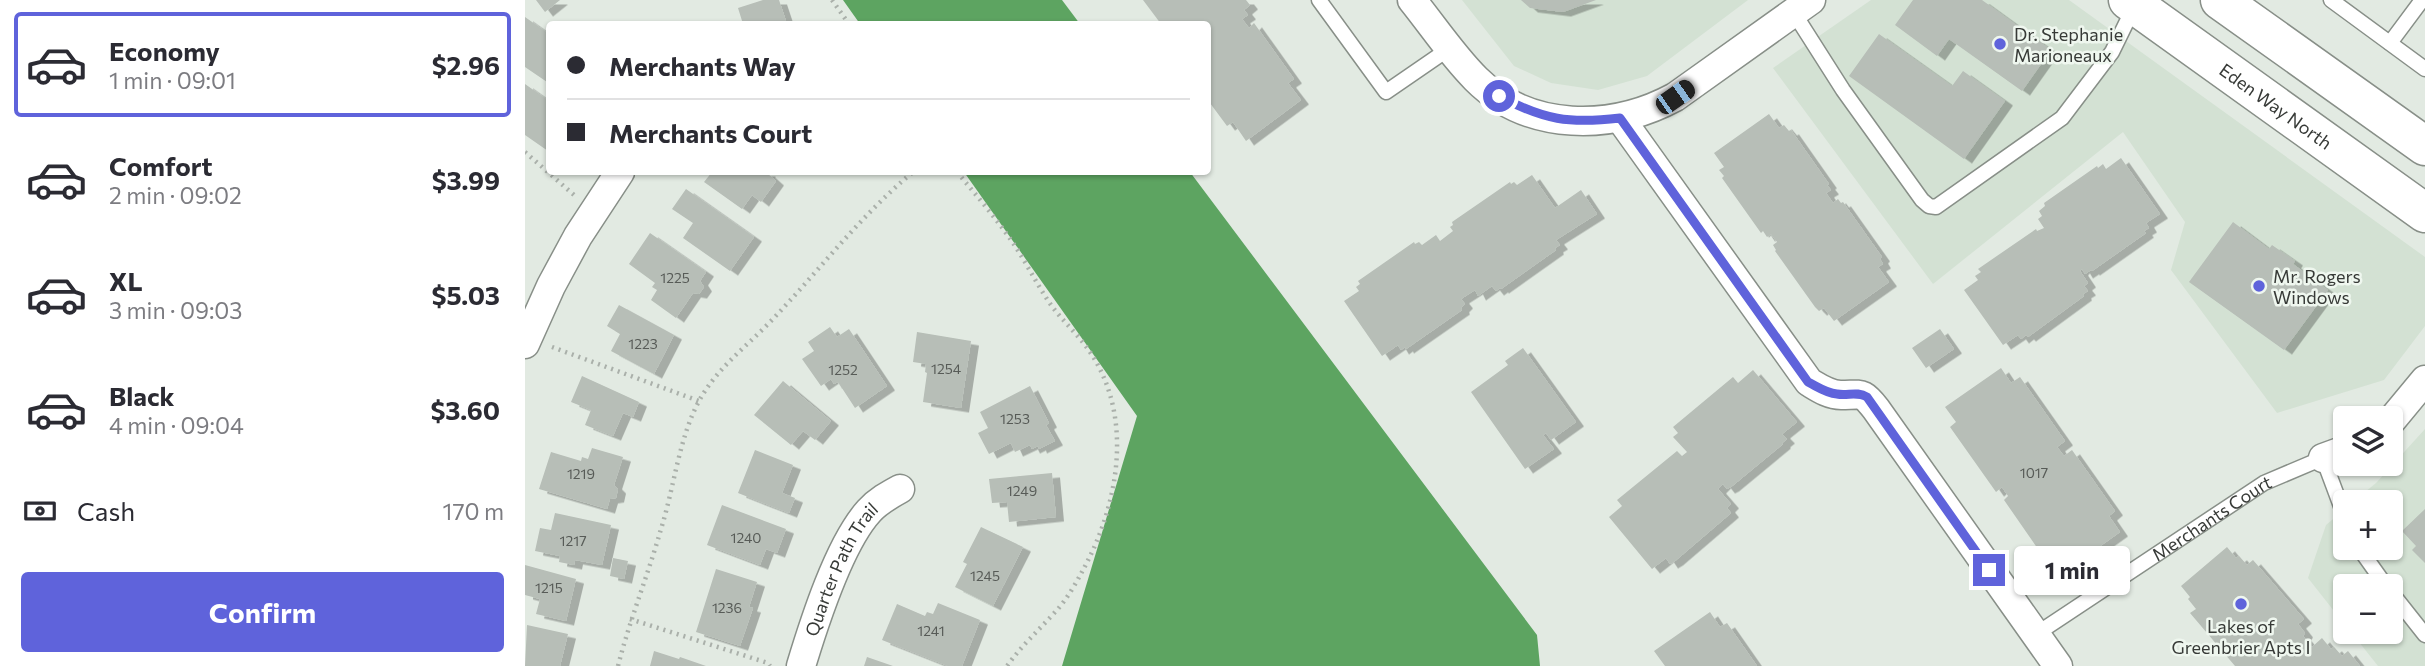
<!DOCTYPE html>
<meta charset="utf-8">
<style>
:root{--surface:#fff;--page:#f7f7f7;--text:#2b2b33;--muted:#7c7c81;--line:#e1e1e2;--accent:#5f63db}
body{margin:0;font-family:Commissioner,sans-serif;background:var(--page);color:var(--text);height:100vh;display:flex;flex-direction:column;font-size:26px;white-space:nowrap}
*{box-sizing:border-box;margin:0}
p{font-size:23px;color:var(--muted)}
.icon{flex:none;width:38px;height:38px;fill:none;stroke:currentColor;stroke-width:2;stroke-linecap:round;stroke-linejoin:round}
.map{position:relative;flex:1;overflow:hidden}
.details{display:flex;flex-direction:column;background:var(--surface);width:525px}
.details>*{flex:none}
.hud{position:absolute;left:21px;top:21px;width:665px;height:154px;border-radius:7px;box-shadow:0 2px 5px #0004;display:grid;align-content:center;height:154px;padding:0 21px;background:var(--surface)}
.buttons{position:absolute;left:1808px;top:406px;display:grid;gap:14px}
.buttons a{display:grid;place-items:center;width:70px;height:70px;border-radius:7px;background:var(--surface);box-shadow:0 2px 5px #0004;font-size:35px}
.end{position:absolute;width:32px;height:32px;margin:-16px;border:9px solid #5f63db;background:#fff;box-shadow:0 0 0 4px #fff}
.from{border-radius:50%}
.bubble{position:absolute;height:49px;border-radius:7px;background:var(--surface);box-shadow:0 2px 5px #0004;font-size:23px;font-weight:700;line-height:49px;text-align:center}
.car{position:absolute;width:21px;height:42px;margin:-21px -10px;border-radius:9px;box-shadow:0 0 5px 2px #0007;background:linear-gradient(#222 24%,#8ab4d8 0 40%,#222 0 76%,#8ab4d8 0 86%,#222 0)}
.hud b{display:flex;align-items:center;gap:24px;height:66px;font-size:26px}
.hud b+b{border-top:2px solid var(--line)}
.hud i{width:18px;height:18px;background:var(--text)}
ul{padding:12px 0 0;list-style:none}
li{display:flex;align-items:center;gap:21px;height:105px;margin:0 14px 10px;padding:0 7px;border:4px solid transparent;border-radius:7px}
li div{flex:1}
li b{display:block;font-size:26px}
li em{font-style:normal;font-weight:700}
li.active{border-color:var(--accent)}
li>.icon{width:63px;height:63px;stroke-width:1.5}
.pay{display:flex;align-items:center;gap:18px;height:77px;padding:0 21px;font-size:26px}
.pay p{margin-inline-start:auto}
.button{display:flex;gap:14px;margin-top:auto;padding:14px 21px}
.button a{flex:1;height:80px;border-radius:7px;background:var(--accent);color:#fff;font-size:28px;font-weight:700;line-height:80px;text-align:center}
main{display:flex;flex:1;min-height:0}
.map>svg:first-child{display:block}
.built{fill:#d3e1d3}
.water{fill:#5da461}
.building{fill:#b7beb7;filter:url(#shadow)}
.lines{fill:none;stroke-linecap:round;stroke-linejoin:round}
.lane-casing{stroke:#888f88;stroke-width:17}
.street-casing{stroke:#888f88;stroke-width:31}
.secondary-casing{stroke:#888f88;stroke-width:41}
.path{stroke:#aab0aa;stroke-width:4.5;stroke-dasharray:2 5;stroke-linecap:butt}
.lane{stroke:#fff;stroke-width:14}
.street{stroke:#fff;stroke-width:28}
.secondary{stroke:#fff;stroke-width:38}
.route{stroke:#5f63db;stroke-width:9}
.poi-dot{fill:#5f63db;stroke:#eff7ef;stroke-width:2.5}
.labels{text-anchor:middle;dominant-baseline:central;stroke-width:5;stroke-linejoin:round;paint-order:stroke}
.number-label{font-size:14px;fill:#575b57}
.poi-label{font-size:18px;fill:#373a37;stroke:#eff7ef;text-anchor:start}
.street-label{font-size:18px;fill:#373a37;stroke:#eff7ef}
</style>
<main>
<section class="details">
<ul>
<li class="active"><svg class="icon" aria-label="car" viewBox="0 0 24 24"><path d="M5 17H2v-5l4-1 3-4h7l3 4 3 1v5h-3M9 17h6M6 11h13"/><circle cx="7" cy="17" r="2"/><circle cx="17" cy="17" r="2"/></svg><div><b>Economy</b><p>1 min · 09:01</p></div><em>$2.96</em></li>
<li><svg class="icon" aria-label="car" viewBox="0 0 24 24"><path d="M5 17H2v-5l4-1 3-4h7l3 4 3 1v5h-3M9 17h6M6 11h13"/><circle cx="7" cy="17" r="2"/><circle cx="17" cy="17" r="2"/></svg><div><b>Comfort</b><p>2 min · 09:02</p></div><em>$3.99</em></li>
<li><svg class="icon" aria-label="car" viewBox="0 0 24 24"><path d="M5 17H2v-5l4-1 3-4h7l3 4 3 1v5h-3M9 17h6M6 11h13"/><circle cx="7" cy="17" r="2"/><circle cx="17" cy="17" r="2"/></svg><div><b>XL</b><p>3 min · 09:03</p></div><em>$5.03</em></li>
<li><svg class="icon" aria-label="car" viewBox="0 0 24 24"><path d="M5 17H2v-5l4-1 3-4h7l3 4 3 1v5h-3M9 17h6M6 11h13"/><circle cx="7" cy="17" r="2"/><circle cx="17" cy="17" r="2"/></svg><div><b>Black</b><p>4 min · 09:04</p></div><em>$3.60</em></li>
</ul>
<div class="pay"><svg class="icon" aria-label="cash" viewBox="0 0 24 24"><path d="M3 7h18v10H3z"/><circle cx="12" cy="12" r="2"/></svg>Cash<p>170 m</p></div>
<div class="button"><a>Confirm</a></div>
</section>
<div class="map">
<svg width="1900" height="666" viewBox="0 0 1900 666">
<defs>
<filter id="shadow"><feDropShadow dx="8" dy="4.5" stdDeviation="0" flood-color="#0004"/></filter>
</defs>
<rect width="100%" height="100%" fill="#e2eae2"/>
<path class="built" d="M937,0H1223L1122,76L1073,90L1026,83L989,66Z
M1346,0H1544L1900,257V326L1859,380L1752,413L1646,270L1660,222L1598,132L1408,284L1248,68Z
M1900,429V666H1853L1826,632H1866V586H1820V625L1783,578L1801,525L1820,509V548H1866V502H1828L1851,483Z"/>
<path class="water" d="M318,0H537L555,24H335Z
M439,172H665L1012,635L1015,666H537L612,416Z"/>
<path class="building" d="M11,0H35L20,12Z
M238,0H254L262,24H218L213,8Z
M618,0H721L725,5L719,10L723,15L717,19L724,28L729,23L769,79L763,83L776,100L721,141L708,122L702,126L682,99V24H636Z
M996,0H1071L1038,12L1005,8Z
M1388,0H1457L1526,50L1497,91L1424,39L1412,56L1370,25Z
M0,17L24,34V79L22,82L0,67Z
M1354,34L1427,86L1438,71L1480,101L1439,159L1324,76Z
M0,84L24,101L23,151L0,135Z
M1244,114L1254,128L1259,125L1264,131L1266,130L1304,184L1302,185L1306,190L1301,193L1308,203L1313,199L1316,203L1318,202L1357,257L1355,259L1358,264L1353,267L1364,282L1309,321L1299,308L1294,311L1290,307L1250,251L1251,250L1248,245L1252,242L1246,234L1242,237L1238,231L1236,233L1197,178L1199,176L1194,170L1199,167L1189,153Z
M1596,158L1635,214L1621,223L1624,228L1619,231L1621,233L1567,271L1566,270L1560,274L1557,269L1555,271L1563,283L1559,286L1563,291L1558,294L1559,296L1503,337L1501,335L1496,339L1493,335L1478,345L1439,290L1453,280L1450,276L1456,272L1453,269L1511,229L1512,231L1519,228L1513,219L1517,216L1514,211L1520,206L1519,203L1572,166L1573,168L1578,164L1581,169Z
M187,172H243L242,173L251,181L236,202L227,195L217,209L179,182Z
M1007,175L1030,208L1056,190L1072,214L1031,240L1035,245L1030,248L1031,250L976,289L975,288L971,291L967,286L953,296L950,290L936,299L940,304L936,308L937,310L881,349L880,347L876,350L873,345L857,356L819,301L834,291L831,287L835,284L833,281L889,242L890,244L894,242L897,245L911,235L915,241L928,231L925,227L928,225L927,222L985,182L986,184L989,182L992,185Z
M161,189L229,237L205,271L158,238L168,223L147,209Z
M1708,222L1744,249L1747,245L1770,261L1768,264L1803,290L1759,350L1664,282Z
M125,233L181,272L175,281L179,287L174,294L168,293L151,318L126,300L132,290L127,287L130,283L104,264Z
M94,305L149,335L129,374L86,351L95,334L82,326Z
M305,327L312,337L324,329L362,386L330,408L313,382L309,384L306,379L296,386L277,359L289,351L283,342Z
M1415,329L1429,349L1401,368L1387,348Z
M392,332L446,341L436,408L398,402L402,373L400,372L401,364L388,362Z
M998,348L1051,422L1026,440L1021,433L1018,435L1029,449L1000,469L946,392L983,365L980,361Z
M1476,368L1486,383L1495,377L1540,441L1532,447L1539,456L1547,450L1590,511L1584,516L1595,532L1539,572L1529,558L1522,562L1479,500L1483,496L1477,487L1471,492L1425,427L1431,422L1420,407Z
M1228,370L1272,422L1257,434L1262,439L1257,443L1258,444L1206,487L1202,489L1198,484L1193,489L1206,504L1202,508L1206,513L1150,561L1145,564L1141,558L1127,569L1084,517L1097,506L1092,500L1152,451L1157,456L1162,452L1148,437L1153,433L1148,427L1208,377L1213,383Z
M57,376L114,402L108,417L98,413L88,436L60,425L66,410L46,402Z
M258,381L306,421L290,440L278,431L266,445L229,415Z
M505,386L524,423L521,425L530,441L514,449L513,446L507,449L505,445L490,452L486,443L464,454L453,433L463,428L455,412Z
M67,448L98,457L89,485L93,489L91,498L85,499L82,509L14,489L26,452L56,461L57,457L63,459Z
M230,450L268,465L257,493L270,498L264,513L213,493Z
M527,473L531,517L484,522L482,502L467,503L464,479Z
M197,505L261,529L252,553L241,549L235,565L182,545Z
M1900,509V563L1887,550L1891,546L1877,531Z
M30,513L86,525L77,565L50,560L49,565L34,562L35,556L10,551L15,528L26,530Z
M456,527L498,547L468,606L430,587L442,564L438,562Z
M1702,547L1711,558L1714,556L1722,565L1728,560L1779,619L1773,624L1780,633L1778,636L1787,647L1797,638L1806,649L1809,647L1817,656L1823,651L1835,666H1710L1665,613L1671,609L1663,599L1665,597L1656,586Z
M88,558L103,561L99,579L85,576Z
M0,565L51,579L41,621L11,614L15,599L0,595Z
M191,569L232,582L224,607L228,608L215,646L171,632Z
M413,603L455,620L437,666H423L357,640L372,604L400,616L402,612L408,614Z
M1185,612L1195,627L1202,623L1232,666H1140L1129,651Z
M2,625L43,634L35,666H0Z
M129,651L154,659L155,657L181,666H125Z
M342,657L368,666H339Z"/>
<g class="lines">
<g class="lane-casing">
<g id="lane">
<path d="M794,0L861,92L925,48"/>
<path d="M1806,0L1900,69"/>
<path d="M1269,13L1318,90L1397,200L1404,206L1411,207L1537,118L1587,52L1609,7"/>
<path d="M1865,43L1897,0"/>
<path d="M1834,548L1861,586"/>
<path d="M1866,592L1900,635"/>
<path id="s1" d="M1510,635L1739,483L1798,458L1820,517"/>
</g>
</g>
<g class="street-casing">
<g id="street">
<path d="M887,0C908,26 927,55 951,79C1004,132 1087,131 1150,97L1286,0"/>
<path d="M1095,118L1284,382C1294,388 1304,395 1316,395C1337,395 1337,391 1351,409L1533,666"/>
<path d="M0,344L26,286L53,236L95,172"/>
<path d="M1866,421L1900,380"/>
<path d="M1798,458L1820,450"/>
<path id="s2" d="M276,666C289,623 314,544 344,511C353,501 364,495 375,489"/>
</g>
</g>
<g class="secondary-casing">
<g id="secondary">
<path id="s3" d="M1603,0L1900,213"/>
<path d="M1695,0L1900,146"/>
</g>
</g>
<path class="path" d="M307,0L324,24
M0,152L49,195
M432,172C451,195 471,218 488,243C501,262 511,283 524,302C536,320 553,334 565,352C609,417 594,504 558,570C551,583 542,599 532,610C515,629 497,645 482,666
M27,347L174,401
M105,619L243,663L245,666
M93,666C105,619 123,575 136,529C149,488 154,438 174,401C192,368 220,348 245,322C293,272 335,216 388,172"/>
<use href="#lane" class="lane"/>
<use href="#street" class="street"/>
<use href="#secondary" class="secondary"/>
</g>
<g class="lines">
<path class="route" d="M974,96C1019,120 1044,124 1095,118L1283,382C1293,387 1301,393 1312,394C1323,396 1332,391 1342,397L1464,570"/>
</g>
<g class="poi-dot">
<circle cx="1475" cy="44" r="7"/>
<circle cx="1734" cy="286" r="7"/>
<circle cx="1716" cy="604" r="7"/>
</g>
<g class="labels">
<g class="number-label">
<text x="150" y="277">1225</text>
<text x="118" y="343">1223</text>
<text x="421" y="368">1254</text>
<text x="318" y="369">1252</text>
<text x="490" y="418">1253</text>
<text x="1509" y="472">1017</text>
<text x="56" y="473">1219</text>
<text x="497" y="490">1249</text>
<text x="221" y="537">1240</text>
<text x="48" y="540">1217</text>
<text x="460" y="575">1245</text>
<text x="24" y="587">1215</text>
<text x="202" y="607">1236</text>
<text x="406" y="630">1241</text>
</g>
<g class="poi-label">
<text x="1489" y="34">Dr. Stephanie<tspan x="1489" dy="21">Marioneaux</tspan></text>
<text x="1748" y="276">Mr. Rogers<tspan x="1748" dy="21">Windows</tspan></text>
<text x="1716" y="626" text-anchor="middle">Lakes of<tspan x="1716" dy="21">Greenbrier Apts I</tspan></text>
</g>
<g class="street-label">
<text stroke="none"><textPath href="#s3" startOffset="182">Eden Way North</textPath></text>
<text stroke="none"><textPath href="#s1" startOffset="212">Merchants Court</textPath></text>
<text stroke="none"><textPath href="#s2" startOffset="105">Quarter Path Trail</textPath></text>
</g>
</g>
</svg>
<div class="buttons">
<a><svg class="icon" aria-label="layers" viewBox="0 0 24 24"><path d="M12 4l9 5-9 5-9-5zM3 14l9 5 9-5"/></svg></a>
<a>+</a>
<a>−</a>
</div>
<i class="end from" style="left:974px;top:96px"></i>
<i class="end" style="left:1464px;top:570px"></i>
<div class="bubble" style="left:1489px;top:546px;width:116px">1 min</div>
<i class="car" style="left:1150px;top:97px;rotate:55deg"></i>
<div class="hud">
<b><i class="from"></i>Merchants Way</b>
<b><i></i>Merchants Court</b>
</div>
</div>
</main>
